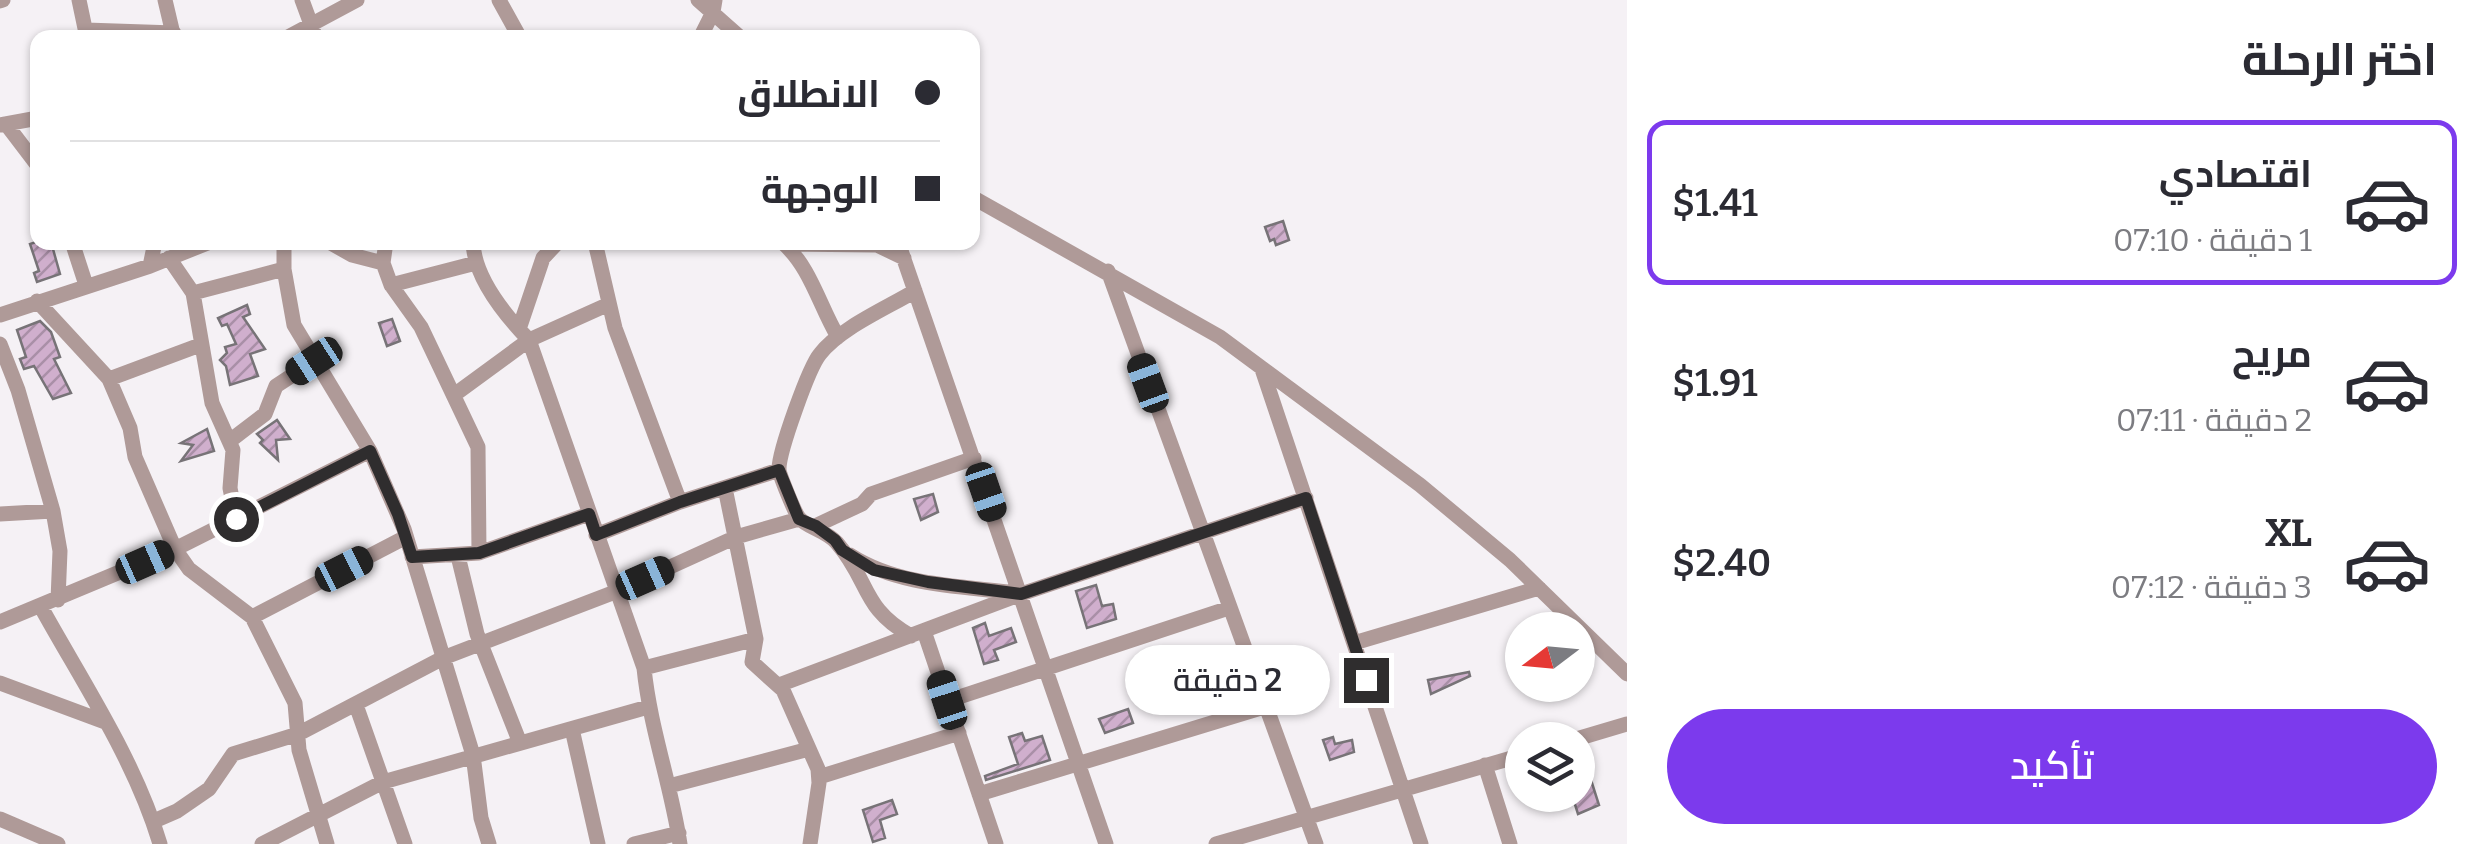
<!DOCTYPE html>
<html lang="ar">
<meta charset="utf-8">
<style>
:root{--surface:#fff;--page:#f7f7f7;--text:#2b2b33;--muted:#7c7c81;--line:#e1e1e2;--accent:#7c3aed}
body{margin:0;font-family:Bitter,Cairo,serif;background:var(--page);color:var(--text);direction:rtl;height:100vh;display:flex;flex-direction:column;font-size:38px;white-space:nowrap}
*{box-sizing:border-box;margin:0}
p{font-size:32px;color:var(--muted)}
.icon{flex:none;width:55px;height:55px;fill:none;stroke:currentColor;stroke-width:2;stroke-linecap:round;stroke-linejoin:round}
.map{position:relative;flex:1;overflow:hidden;direction:ltr}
.sheet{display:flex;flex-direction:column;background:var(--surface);width:850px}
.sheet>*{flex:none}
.hud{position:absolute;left:30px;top:30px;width:950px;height:220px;border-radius:20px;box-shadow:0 2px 8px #0004;direction:rtl;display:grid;align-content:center;height:220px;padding:0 40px;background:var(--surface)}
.needle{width:65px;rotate:254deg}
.buttons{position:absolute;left:1505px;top:612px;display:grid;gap:20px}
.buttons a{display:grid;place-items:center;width:90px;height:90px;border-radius:50%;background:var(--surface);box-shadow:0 2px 8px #0004;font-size:50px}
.end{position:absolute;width:45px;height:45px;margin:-22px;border:12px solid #2f2d2e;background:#fff;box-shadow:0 0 0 5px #fff}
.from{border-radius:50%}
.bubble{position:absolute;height:70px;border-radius:35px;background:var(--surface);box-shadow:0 2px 8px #0004;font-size:32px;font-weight:600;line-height:70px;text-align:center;direction:rtl}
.car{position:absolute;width:30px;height:60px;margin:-30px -15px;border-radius:12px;box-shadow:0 0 8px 2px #0007;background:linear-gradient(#222 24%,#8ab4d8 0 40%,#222 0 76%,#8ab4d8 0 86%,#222 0)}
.hud b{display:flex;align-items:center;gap:35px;height:95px;font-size:38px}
.hud b+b{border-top:2px solid var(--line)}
.hud i{width:25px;height:25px;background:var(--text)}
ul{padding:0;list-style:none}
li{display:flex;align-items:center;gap:30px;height:165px;margin:0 20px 15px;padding:0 20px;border:5px solid transparent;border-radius:20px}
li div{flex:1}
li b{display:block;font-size:38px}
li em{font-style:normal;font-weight:600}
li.selected{border-color:var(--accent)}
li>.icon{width:90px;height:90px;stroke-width:1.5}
h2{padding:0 40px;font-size:45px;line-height:120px}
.primary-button{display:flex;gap:20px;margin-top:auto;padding:20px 40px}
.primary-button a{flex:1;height:115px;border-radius:60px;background:var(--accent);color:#fff;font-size:40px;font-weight:600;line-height:115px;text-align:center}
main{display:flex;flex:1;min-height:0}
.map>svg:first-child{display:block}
.building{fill:url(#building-hatch);stroke:#777377;stroke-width:2.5}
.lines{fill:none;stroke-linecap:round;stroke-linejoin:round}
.minor{stroke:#af9a98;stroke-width:15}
.route{stroke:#2f2d2e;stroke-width:12}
</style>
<main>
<section class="sheet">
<h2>اختر الرحلة</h2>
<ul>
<li class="selected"><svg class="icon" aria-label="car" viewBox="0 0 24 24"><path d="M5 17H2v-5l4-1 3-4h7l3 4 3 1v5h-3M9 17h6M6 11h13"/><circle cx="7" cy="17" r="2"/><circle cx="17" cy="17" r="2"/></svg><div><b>اقتصادي</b><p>1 دقيقة · 07:10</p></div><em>$1.41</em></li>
<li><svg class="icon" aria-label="car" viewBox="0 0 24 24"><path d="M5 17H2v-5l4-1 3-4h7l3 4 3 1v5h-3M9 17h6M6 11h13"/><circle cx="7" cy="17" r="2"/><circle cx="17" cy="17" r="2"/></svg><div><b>مريح</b><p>2 دقيقة · 07:11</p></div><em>$1.91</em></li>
<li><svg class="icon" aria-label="car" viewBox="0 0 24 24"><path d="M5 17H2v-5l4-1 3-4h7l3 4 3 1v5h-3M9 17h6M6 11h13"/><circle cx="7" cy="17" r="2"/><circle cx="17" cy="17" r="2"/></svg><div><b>XL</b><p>3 دقيقة · 07:12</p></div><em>$2.40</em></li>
</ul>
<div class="primary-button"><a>تأكيد</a></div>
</section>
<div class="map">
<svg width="1627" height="844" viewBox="0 0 1627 844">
<defs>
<pattern id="building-hatch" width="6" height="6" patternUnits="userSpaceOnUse" patternTransform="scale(2.5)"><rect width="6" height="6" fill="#d0afcd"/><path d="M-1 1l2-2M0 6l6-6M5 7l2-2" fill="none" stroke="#a98fa7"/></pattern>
</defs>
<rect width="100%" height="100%" fill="#f5f1f5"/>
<path class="building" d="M1283,221L1289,240L1276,245L1274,239L1270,241L1265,227Z
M36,242H51L60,274L37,282L34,273L39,271L30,244Z
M247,305L250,314L243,317L265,349L250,354L258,376L230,385L226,366L220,360L227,353L225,347L236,344L227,324L222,326L218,318Z
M392,319L400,341L387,346L379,323Z
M40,321L51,332L60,357L54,359L71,393L53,399L34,366L24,369L20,359L26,357L17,330Z
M277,420L290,439L276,440L278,460L260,443L263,440L257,434Z
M207,429L214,451L181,461L193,445L181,443Z
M933,494L938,512L921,520L914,499Z
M1096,585L1102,606L1113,604L1116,619L1087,628L1076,591Z
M985,623L989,636L1011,628L1016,642L994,650L998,660L984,664L973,628Z
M1469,672L1470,676L1431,694L1428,680Z
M1128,709L1133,723L1105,733L1099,719Z
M1022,733L1025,741L1042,736L1050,760L986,780L985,776L1018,764L1009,737Z
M1333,737L1335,744L1352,740L1354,752L1330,760L1323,740Z
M1591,780L1599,805L1578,814L1572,795H1578V784Z
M892,800L897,814L880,820L885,838L873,842L863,810Z"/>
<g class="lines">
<path class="minor" d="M79,0L87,38
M165,0L174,38
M302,0L316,38
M499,0L520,38
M698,0L741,38
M0,1L3,0
M86,30L174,33
M286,38L357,0
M700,38L713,12L715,0
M6,124L38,166
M0,125L38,118
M972,197L1220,337L1420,485L1510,560L1627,674
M72,242L86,285
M284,242V269L294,325L370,451L404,529L473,755L481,818L489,844
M329,242L352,255L383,263
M386,242L383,263L391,285L421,327L478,447L479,553
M473,242C474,278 505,315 529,340L644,668C650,728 671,784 680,844
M595,242L615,328L680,502
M898,242L1106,844
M783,243C811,268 819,305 838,337
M784,244L877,245L904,258
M169,258L193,293L212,403L233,450L230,488L236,519
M150,266L155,242
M1108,271L1316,844
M391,285L476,263
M193,293L284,269
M37,301L109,379L130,428L135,457L175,549L189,569L252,617L295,703L299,750L327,844
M0,315L150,266L210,242
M519,329L543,258L558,242
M0,344L18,390L53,511L60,551L58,600
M1262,369L1421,844
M109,379L200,345
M454,395L529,340L609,304
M231,440L265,414L276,386L314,361
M725,488L756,639L752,662L783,690L818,769L819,783L810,844
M0,514L53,511
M815,526L862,504L871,494L974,458
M596,535L680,502L779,470
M850,555C898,586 960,586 1016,593
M458,556L477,634L520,743
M412,557L479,553L589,514
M41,607C83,683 135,760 160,844
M252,617L406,537
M0,622L175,549L370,451
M924,631L996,844
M911,636C861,608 870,581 837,543C827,531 808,528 799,518C795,513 779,474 779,469C779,451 809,367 820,354C840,328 887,308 915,291
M1354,643L1539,588
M644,668L756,639
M0,683L105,722
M779,685L1021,594L1306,498
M947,701L1229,608
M356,705L405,844
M572,729L598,844
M1573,740L1627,724
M1485,765L1510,844
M819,777L959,733
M669,786L809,749
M979,794L1264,707
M0,819L58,844
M154,821L177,811L209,789L233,754L298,734L443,658L615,592L736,537L799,519
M262,844L383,782L648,707
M634,844L679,833
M1216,844L1522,755"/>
</g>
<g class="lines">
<path class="route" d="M236,519L370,451L398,514L412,557L479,553L589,514L596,535L680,502L779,470L799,519L816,526L835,540L842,550L874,570L928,582L1021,594L1306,498L1366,680"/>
</g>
</svg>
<div class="buttons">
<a><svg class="needle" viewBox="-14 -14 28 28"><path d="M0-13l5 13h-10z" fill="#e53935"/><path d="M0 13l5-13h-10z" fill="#7c7c81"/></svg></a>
<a><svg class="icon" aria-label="layers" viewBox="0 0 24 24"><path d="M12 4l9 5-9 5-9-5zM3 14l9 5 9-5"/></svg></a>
</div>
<i class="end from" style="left:236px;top:519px"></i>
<i class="end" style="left:1366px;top:680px"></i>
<div class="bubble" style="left:1125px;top:645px;width:205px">2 دقيقة</div>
<i class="car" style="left:314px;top:361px;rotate:237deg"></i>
<i class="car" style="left:1148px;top:383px;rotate:340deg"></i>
<i class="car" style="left:986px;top:492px;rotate:161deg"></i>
<i class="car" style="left:145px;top:562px;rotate:66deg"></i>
<i class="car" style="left:344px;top:569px;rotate:63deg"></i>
<i class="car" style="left:645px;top:578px;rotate:66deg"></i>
<i class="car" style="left:947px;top:700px;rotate:342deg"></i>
<div class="hud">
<b><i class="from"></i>الانطلاق</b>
<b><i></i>الوجهة</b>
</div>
</div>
</main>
